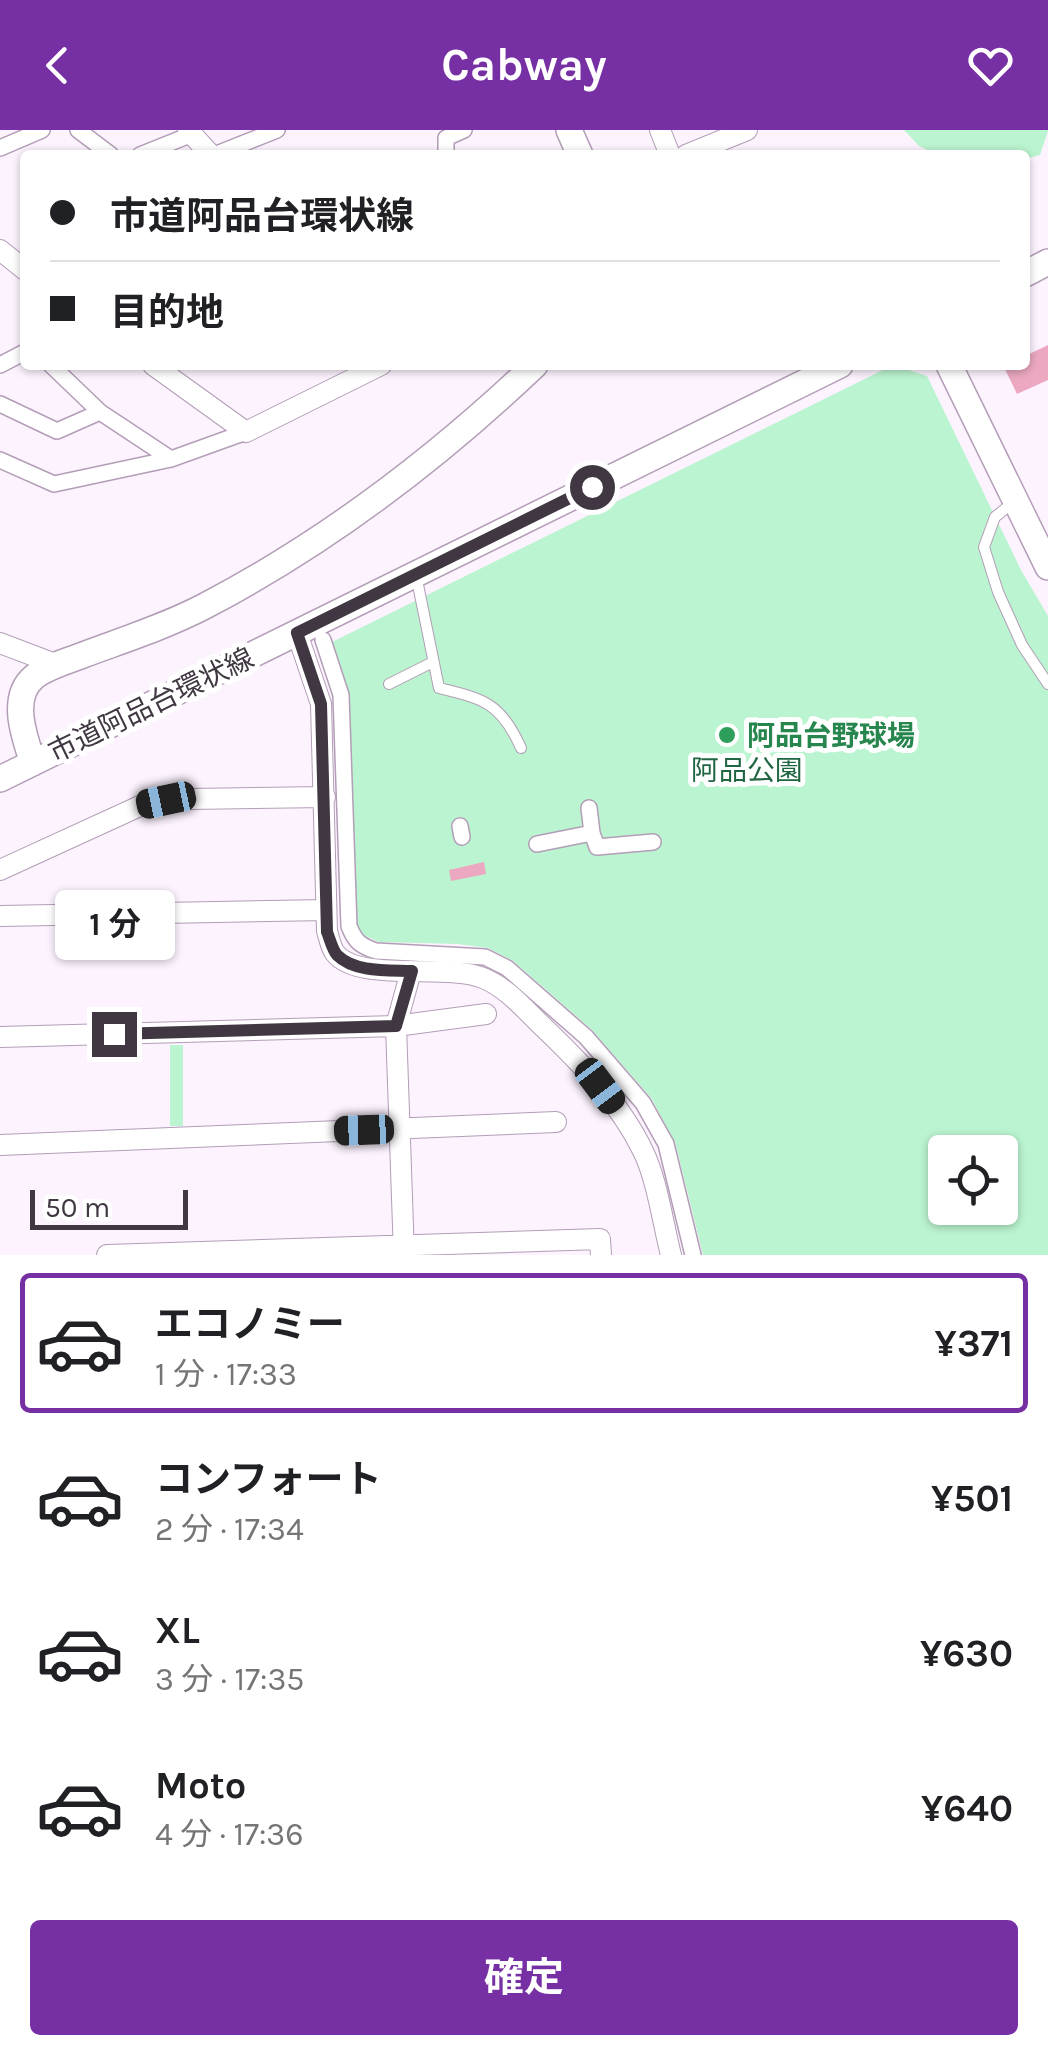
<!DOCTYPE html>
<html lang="ja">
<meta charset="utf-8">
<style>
:root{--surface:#fff;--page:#f6f6f6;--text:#202124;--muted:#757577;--line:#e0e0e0;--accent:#7630a4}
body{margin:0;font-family:Karla,"Noto Sans JP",sans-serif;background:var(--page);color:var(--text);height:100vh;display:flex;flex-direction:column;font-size:38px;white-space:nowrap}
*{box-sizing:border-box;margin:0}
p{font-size:32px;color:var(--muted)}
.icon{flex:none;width:55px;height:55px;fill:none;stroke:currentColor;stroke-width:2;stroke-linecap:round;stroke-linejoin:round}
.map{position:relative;height:1125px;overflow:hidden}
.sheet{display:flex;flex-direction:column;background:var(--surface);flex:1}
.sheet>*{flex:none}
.top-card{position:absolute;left:20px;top:20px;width:1010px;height:220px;border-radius:10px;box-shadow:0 2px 8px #0004;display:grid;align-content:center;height:220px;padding:0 30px;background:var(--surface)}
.controls{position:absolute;left:928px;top:1005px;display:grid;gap:20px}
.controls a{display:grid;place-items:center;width:90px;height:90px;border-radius:10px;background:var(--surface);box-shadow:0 2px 8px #0004;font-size:50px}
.scale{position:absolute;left:30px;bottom:25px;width:158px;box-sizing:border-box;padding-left:10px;border:5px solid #403742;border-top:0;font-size:28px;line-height:35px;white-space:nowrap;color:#403742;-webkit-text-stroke:8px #fff;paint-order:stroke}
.end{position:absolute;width:45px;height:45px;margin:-22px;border:12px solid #403742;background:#fff;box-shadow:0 0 0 5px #fff}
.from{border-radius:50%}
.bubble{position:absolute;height:70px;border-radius:10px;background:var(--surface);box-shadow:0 2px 8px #0004;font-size:32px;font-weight:700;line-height:70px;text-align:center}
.car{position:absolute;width:30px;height:60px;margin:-30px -15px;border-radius:12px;box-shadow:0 0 8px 2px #0007;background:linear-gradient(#222 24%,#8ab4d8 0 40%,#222 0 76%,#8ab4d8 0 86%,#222 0)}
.top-card b{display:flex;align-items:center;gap:35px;height:95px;font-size:38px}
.top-card b+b{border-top:2px solid var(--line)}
.top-card i{width:25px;height:25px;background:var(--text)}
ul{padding:18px 0 0;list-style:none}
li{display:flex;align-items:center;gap:30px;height:140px;margin:0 20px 15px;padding:0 10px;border:5px solid transparent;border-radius:10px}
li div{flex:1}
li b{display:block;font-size:38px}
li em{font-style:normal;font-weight:700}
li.current{border-color:var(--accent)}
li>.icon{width:90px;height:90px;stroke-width:1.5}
.action{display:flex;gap:20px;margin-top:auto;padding:20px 30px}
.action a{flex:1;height:115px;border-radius:10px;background:var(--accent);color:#fff;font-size:40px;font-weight:700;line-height:115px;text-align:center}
header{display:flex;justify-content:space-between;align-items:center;height:130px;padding:0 30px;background:var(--accent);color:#fff;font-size:45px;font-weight:700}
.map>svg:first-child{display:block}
.green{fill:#bbf4d0;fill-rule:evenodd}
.building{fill:#eba8c0}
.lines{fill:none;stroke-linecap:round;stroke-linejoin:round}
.service-casing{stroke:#b39db7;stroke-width:12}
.pedestrian-casing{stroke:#b39db7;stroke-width:18}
.minor-casing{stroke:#b39db7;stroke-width:22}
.tertiary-casing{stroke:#b39db7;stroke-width:28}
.service{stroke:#fff;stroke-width:10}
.pedestrian{stroke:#fff;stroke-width:15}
.minor{stroke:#fff;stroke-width:20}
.tertiary{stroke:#fff;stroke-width:25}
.route{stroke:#403742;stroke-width:12}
.leisure-dot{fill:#2e9e5b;stroke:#fff;stroke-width:4}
.labels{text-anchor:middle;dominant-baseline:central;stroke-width:10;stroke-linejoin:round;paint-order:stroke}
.street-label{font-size:28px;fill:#403742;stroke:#fff}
.leisure-label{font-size:28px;font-weight:bold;fill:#27864d;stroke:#fff;text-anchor:start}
.park-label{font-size:28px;fill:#216642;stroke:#fff}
</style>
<header><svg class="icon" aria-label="back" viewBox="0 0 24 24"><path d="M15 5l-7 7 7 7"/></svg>Cabway<svg class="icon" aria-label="heart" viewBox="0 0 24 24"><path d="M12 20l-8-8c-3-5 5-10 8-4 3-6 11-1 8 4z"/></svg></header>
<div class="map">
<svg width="1048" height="1125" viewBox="0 0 1048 1125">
<rect width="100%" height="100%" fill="#fcf3fe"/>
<path class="green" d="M904,0H1048V1L1040,25L1025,29V25H938L919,16Z
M893,235L927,246L1021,440L1048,486V1125H703L675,1012L651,968L592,900L513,831L488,818L458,814L379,812L363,805L355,794L349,563L332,512ZM945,1022H1000V1078H945Z
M170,915H183V996H170Z"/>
<path class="building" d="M1048,215V250L1017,264L1003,235H1025V226Z
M484,732L486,744L451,751L449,740Z"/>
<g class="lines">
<g class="service-casing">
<path id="service" d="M1015,371L995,387L984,417L998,462L1022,515L1048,554
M416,445L439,558C484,569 501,573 521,618
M389,554L433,532"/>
</g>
<g class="pedestrian-casing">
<path id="pedestrian" d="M78,0L111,25
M0,18L42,0
M140,25L190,5
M214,25L277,0
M446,25V8L464,0
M0,235L25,222
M51,235L100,282
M0,274L57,301L100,282L171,329
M0,330L54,354L171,329L246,302
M323,510L341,565L349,796C355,812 361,816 376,821L485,827L507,838L586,907L643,973L666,1014L693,1125
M589,678L592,703L597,717L653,712
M460,696L462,707
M537,714L592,703"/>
</g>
<g class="minor-casing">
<path id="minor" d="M188,0L211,25
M660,0L670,25
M686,25L747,0
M0,120L25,140
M153,235L246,302L381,235
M297,503L321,574L327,801C329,808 331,818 335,823C358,853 448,833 483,848C505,857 521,875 537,891C577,929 619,971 643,1021C657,1049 663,1094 671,1125
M0,513L58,535
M0,740L142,675L166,670L188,669L325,667
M0,786L326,780
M0,907L396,896L486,884
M0,1015L556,992
M107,1125L600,1109L601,1125
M404,1125L396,896L411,841"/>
</g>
<g class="tertiary-casing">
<path id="tertiary" d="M569,0L580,25
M1025,144L1048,132
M949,235L1048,437
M33,633C25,608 9,568 34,547C46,537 68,531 83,525C123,510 164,497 203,477C324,414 436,329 535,235
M0,649L840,235"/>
</g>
<use href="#service" class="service"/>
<use href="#pedestrian" class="pedestrian"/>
<use href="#minor" class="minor"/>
<use href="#tertiary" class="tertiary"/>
</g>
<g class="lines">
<path class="route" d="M114,904L396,896L412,841C389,840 355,843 337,825C332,819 330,809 327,802L321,574L297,503L592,357"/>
</g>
<circle class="leisure-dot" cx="727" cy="605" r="10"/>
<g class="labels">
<g class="street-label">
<text transform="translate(151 575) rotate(-26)">市道阿品台環状線</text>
</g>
<g class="leisure-label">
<text x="747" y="605">阿品台野球場</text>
</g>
<g class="park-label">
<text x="747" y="640">阿品公園</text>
</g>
</g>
</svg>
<div class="controls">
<a><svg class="icon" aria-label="locate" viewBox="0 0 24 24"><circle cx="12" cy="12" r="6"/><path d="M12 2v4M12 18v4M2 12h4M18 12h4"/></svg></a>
</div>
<div class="scale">50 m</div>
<i class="end from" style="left:592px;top:357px"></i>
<i class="end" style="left:114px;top:904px"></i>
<div class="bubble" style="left:55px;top:760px;width:120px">1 分</div>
<i class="car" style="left:166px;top:670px;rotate:258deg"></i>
<i class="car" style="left:600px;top:956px;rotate:143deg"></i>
<i class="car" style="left:364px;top:1000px;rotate:268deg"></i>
<div class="top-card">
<b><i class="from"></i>市道阿品台環状線</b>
<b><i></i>目的地</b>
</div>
</div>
<section class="sheet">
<ul>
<li class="current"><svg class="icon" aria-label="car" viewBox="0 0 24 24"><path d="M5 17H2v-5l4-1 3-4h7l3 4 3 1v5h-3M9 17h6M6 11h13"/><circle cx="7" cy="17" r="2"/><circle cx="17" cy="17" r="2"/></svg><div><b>エコノミー</b><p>1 分 · 17:33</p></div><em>¥371</em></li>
<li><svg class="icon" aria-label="car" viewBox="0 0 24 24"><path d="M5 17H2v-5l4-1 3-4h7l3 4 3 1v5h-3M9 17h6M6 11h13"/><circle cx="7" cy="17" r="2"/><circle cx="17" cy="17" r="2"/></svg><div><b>コンフォート</b><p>2 分 · 17:34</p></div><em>¥501</em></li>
<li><svg class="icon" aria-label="car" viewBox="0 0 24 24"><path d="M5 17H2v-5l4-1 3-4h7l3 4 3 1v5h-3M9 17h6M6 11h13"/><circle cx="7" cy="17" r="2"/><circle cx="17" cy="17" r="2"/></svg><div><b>XL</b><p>3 分 · 17:35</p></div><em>¥630</em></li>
<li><svg class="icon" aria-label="car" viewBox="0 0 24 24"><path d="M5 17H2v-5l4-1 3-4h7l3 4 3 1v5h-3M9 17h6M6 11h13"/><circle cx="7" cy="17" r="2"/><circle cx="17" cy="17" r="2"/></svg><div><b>Moto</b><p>4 分 · 17:36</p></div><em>¥640</em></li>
</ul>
<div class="action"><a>確定</a></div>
</section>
